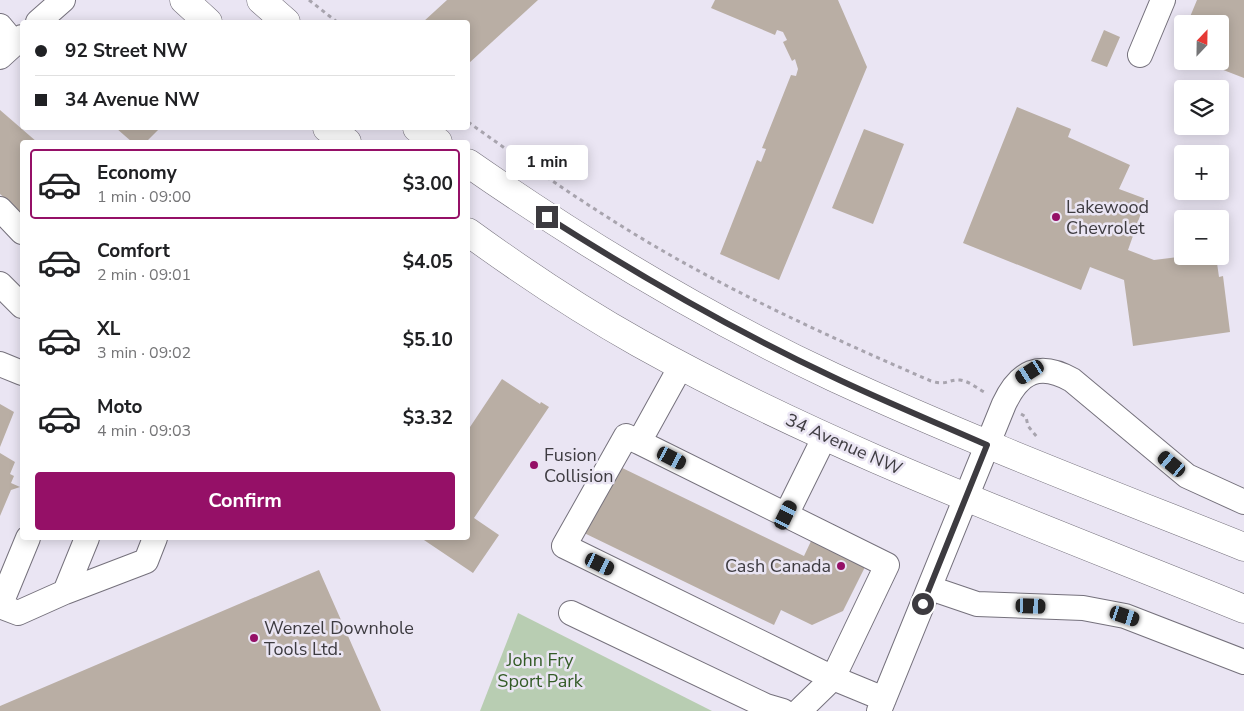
<!DOCTYPE html>
<meta charset="utf-8">
<style>
:root{--surface:#fff;--page:#f6f6f6;--text:#202124;--muted:#757577;--line:#e0e0e0;--accent:#951067}
body{margin:0;font-family:"Nunito Sans",sans-serif;background:var(--page);color:var(--text);height:100vh;display:flex;flex-direction:column;font-size:19px;white-space:nowrap}
*{box-sizing:border-box;margin:0}
p{font-size:16px;color:var(--muted)}
.icon{flex:none;width:28px;height:28px;fill:none;stroke:currentColor;stroke-width:2;stroke-linecap:round;stroke-linejoin:round}
.map{position:relative;flex:1;overflow:hidden}
.side{position:absolute;left:20px;top:140px;width:450px;height:400px;display:flex;flex-direction:column;background:var(--surface);border-radius:5px;box-shadow:0 2px 12px #0003}
.side>*{flex:none}
.top-card{position:absolute;left:20px;top:20px;width:450px;height:110px;border-radius:5px;box-shadow:0 2px 12px #0003;display:grid;align-content:center;height:110px;padding:0 15px;background:var(--surface)}
.needle{width:32px;rotate:22deg}
.buttons{position:absolute;left:1174px;top:15px;display:grid;gap:10px}
.buttons a{display:grid;place-items:center;width:55px;height:55px;border-radius:5px;background:var(--surface);box-shadow:0 2px 12px #0003;font-size:25px}
.end{position:absolute;width:22px;height:22px;margin:-11px;border:6px solid #3d3b40;background:#fff;box-shadow:0 0 0 2px #fff}
.from{border-radius:50%}
.bubble{position:absolute;height:35px;border-radius:5px;background:var(--surface);box-shadow:0 2px 12px #0003;font-size:16px;font-weight:700;line-height:35px;text-align:center}
.car{position:absolute;width:15px;height:30px;margin:-15px -8px;border-radius:6px;box-shadow:0 0 4px 1px #0007;background:linear-gradient(#222 24%,#8ab4d8 0 40%,#222 0 76%,#8ab4d8 0 86%,#222 0)}
.top-card b{display:flex;align-items:center;gap:18px;height:48px;font-size:19px}
.top-card b+b{border-top:1px solid var(--line)}
.top-card i{width:12px;height:12px;background:var(--text)}
ul{padding:9px 0 0;list-style:none}
li{display:flex;align-items:center;gap:15px;height:70px;margin:0 10px 8px;padding:0 5px;border:2px solid transparent;border-radius:5px}
li div{flex:1}
li b{display:block;font-size:19px}
li em{font-style:normal;font-weight:700}
li.selected{border-color:var(--accent)}
li>.icon{width:45px;height:45px;stroke-width:1.5}
.action{display:flex;gap:10px;margin-top:auto;padding:10px 15px}
.action a{flex:1;height:58px;border-radius:5px;background:var(--accent);color:#fff;font-size:20px;font-weight:700;line-height:58px;text-align:center}
.map>svg:first-child{display:block}
.green{fill:#b8cdb2}
.building{fill:#b9aea4}
.lines{fill:none;stroke-linecap:round;stroke-linejoin:round}
.minor-casing{stroke:#75717c;stroke-width:26}
.major-casing{stroke:#75717c;stroke-width:29}
.path{stroke:#a8a4ae;stroke-width:3;stroke-dasharray:4 4;stroke-linecap:butt}
.minor{stroke:#fff;stroke-width:24}
.major{stroke:#fff;stroke-width:28}
.route{stroke:#3d3b40;stroke-width:6}
.poi-dot{fill:#951067;stroke:#eae5f3;stroke-width:2}
.labels{text-anchor:middle;dominant-baseline:central;stroke-width:5;stroke-linejoin:round;paint-order:stroke}
.poi-label{font-size:18px;fill:#3d3b40;stroke:#eae5f3;text-anchor:start}
.street-label{font-size:18px;fill:#3d3b40;stroke:#eae5f3}
.park-label{font-size:18px;fill:#335b26;stroke:#eae5f3}
</style>
<div class="map">
<svg width="1244" height="711" viewBox="0 0 1244 711">
<rect width="100%" height="100%" fill="#eae5f3"/>
<path class="green" d="M518,613L712,711H480Z"/>
<path class="building" d="M447,0H538L468,64V22H423Z
M715,0H838L867,67L779,280L720,254L757,160L761,162L766,149L762,148L791,75L796,76L798,69L795,59L792,61L783,42L787,40L783,32L777,30L775,35L711,8Z
M1197,0H1244V78L1200,61H1220V24H1187Z
M1104,30L1120,37L1107,67L1091,61Z
M1017,107L1071,129L1068,137L1130,165L1119,189L1146,199L1128,250L1154,260L1178,257L1175,236L1182,235V256H1216L1219,277L1223,276L1230,332L1133,346L1124,280L1090,267L1081,290L963,243Z
M0,110L37,142H22V214L0,194Z
M116,128H160L146,142H132Z
M864,129L904,144L873,224L832,208Z
M502,379L540,404L541,402L549,407L474,518L499,535L473,573L421,538H468V430Z
M0,404L14,412L0,447Z
M0,453L15,462L10,474L14,476L11,483L20,487L11,490L0,516Z
M612,463L804,556L812,539L865,567L843,611L812,625L781,610L774,625L580,531Z
M319,570L381,711H0V706Z"/>
<g class="lines">
<g class="minor-casing">
<path id="minor" d="M38,22L63,0
M0,26L15,44
M1140,55L1163,0
M0,57L22,37
M0,209L22,232
M0,284L22,306
M0,364L22,373
M681,366L639,442L626,436L564,546L833,678L884,699
M639,442L887,565L833,678L799,711
M786,515L825,436
M28,538L0,606L18,613L65,592L146,561L155,538
M930,588L977,604L1083,608L1125,616L1244,662
M65,592L87,538
M571,613L766,706L783,711
M879,711L1004,404C1019,372 1039,361 1072,380L1187,476L1244,502"/>
</g>
<g class="major-casing">
<path id="major" d="M184,0L208,22
M261,0L286,22
M327,128L347,142
M417,128L438,142
M468,163C583,243 705,317 833,377C967,439 1106,492 1244,547
M468,232C523,272 580,310 639,343C832,451 1040,526 1244,609"/>
</g>
<path class="path" d="M309,0L337,22
M468,122C538,172 610,222 686,264C766,308 848,345 931,381C947,386 949,379 960,380C969,381 978,389 986,393
M1021,414L1026,417L1028,426L1037,437"/>
<use href="#minor" class="minor"/>
<use href="#major" class="major"/>
</g>
<g class="lines">
<path class="route" d="M547,217C638,275 733,330 831,376C883,401 935,422 987,445L923,604"/>
</g>
<g class="poi-dot">
<circle cx="1056" cy="217" r="5"/>
<circle cx="534" cy="465" r="5"/>
<circle cx="841" cy="566" r="5"/>
<circle cx="254" cy="638" r="5"/>
</g>
<g class="labels">
<g class="poi-label">
<text x="1066" y="207">Lakewood<tspan x="1066" dy="21">Chevrolet</tspan></text>
<text x="544" y="455">Fusion<tspan x="544" dy="21">Collision</tspan></text>
<text x="831" y="566" text-anchor="end">Cash Canada</text>
<text x="264" y="628">Wenzel Downhole<tspan x="264" dy="21">Tools Ltd.</tspan></text>
</g>
<g class="street-label">
<text transform="translate(844 444) rotate(24)">34 Avenue NW</text>
</g>
<g class="park-label">
<text x="540" y="660">John Fry<tspan x="540" dy="21">Sport Park</tspan></text>
</g>
</g>
</svg>
<div class="buttons">
<a><svg class="needle" viewBox="-14 -14 28 28"><path d="M0-13l5 13h-10z" fill="#e53935"/><path d="M0 13l5-13h-10z" fill="#757577"/></svg></a>
<a><svg class="icon" aria-label="layers" viewBox="0 0 24 24"><path d="M12 4l9 5-9 5-9-5zM3 14l9 5 9-5"/></svg></a>
<a>+</a>
<a>−</a>
</div>
<i class="end from" style="left:923px;top:604px"></i>
<i class="end" style="left:547px;top:217px"></i>
<div class="bubble" style="left:506px;top:145px;width:82px">1 min</div>
<i class="car" style="left:1030px;top:372px;rotate:238deg"></i>
<i class="car" style="left:672px;top:458px;rotate:117deg"></i>
<i class="car" style="left:1172px;top:464px;rotate:310deg"></i>
<i class="car" style="left:786px;top:515px;rotate:26deg"></i>
<i class="car" style="left:600px;top:564px;rotate:116deg"></i>
<i class="car" style="left:1031px;top:606px;rotate:92deg"></i>
<i class="car" style="left:1125px;top:616px;rotate:108deg"></i>
<div class="top-card">
<b><i class="from"></i>92 Street NW</b>
<b><i></i>34 Avenue NW</b>
</div>
<section class="side">
<ul>
<li class="selected"><svg class="icon" aria-label="car" viewBox="0 0 24 24"><path d="M5 17H2v-5l4-1 3-4h7l3 4 3 1v5h-3M9 17h6M6 11h13"/><circle cx="7" cy="17" r="2"/><circle cx="17" cy="17" r="2"/></svg><div><b>Economy</b><p>1 min · 09:00</p></div><em>$3.00</em></li>
<li><svg class="icon" aria-label="car" viewBox="0 0 24 24"><path d="M5 17H2v-5l4-1 3-4h7l3 4 3 1v5h-3M9 17h6M6 11h13"/><circle cx="7" cy="17" r="2"/><circle cx="17" cy="17" r="2"/></svg><div><b>Comfort</b><p>2 min · 09:01</p></div><em>$4.05</em></li>
<li><svg class="icon" aria-label="car" viewBox="0 0 24 24"><path d="M5 17H2v-5l4-1 3-4h7l3 4 3 1v5h-3M9 17h6M6 11h13"/><circle cx="7" cy="17" r="2"/><circle cx="17" cy="17" r="2"/></svg><div><b>XL</b><p>3 min · 09:02</p></div><em>$5.10</em></li>
<li><svg class="icon" aria-label="car" viewBox="0 0 24 24"><path d="M5 17H2v-5l4-1 3-4h7l3 4 3 1v5h-3M9 17h6M6 11h13"/><circle cx="7" cy="17" r="2"/><circle cx="17" cy="17" r="2"/></svg><div><b>Moto</b><p>4 min · 09:03</p></div><em>$3.32</em></li>
</ul>
<div class="action"><a>Confirm</a></div>
</section>
</div>
